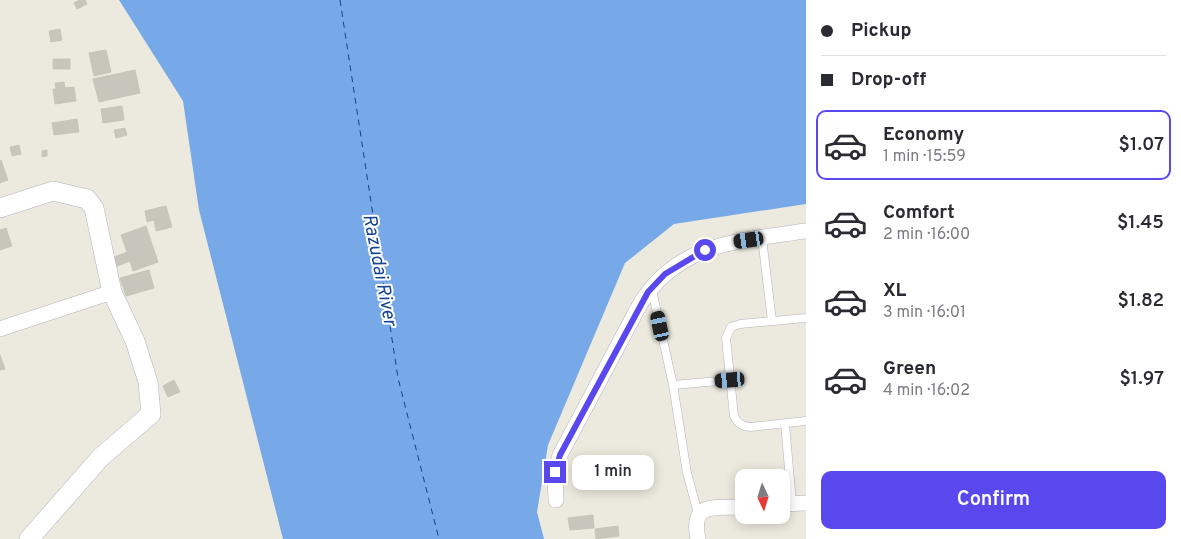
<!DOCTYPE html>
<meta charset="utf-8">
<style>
:root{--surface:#fff;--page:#f7f7f7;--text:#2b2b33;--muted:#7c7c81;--line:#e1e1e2;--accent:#5a48ef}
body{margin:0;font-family:Overpass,sans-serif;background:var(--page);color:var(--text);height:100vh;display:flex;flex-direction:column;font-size:19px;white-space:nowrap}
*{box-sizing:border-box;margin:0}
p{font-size:16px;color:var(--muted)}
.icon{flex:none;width:28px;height:28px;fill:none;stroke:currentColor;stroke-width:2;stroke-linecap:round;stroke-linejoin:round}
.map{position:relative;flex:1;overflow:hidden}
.side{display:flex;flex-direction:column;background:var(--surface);width:375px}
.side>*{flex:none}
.banner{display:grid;align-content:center;height:110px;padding:0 15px;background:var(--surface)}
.needle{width:32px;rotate:176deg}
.tools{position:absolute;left:735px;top:469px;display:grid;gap:10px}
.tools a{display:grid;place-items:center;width:55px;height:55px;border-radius:10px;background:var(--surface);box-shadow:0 2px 12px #0003;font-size:25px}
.end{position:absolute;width:22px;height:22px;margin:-11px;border:6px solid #5a48ef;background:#fff;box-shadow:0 0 0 2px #fff}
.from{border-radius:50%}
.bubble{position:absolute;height:35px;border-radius:10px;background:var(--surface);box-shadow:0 2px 12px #0003;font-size:16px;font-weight:600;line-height:35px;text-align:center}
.car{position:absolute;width:15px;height:30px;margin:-15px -8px;border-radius:6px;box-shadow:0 0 4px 1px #0007;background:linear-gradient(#222 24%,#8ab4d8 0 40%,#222 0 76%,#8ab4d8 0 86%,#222 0)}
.banner b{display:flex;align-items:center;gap:18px;height:48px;font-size:19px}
.banner b+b{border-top:1px solid var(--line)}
.banner i{width:12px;height:12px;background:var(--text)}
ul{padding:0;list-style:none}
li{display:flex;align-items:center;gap:15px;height:70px;margin:0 10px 8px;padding:0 5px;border:2px solid transparent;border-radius:10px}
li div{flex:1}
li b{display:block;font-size:19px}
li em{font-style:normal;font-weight:600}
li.selected{border-color:var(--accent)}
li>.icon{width:45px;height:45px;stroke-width:1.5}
.primary-button{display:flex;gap:10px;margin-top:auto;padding:10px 15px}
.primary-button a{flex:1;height:58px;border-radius:10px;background:var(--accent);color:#fff;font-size:20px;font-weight:600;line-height:58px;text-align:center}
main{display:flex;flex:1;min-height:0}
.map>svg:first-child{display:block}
.water{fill:#77a8e7}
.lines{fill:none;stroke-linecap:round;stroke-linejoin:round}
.ferry{stroke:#164393;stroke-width:1;stroke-dasharray:6 5;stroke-linecap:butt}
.building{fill:#c7c6bd;stroke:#c7c6b7}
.service-casing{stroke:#b3b1bd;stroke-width:9}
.minor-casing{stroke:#b3b1bd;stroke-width:16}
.tertiary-casing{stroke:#b3b1bd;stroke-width:20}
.service{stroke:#fff;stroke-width:8}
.minor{stroke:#fff;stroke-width:15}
.tertiary{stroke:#fff;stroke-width:19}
.route{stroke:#5a48ef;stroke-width:6}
.labels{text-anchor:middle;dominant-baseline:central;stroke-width:4;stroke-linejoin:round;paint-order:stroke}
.water-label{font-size:19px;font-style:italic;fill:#164393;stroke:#fff}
</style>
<main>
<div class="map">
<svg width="806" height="539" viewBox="0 0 806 539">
<rect width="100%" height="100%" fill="#eceade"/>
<path class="water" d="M119,0H806V204L674,224L625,263L548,445L537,512L544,539H283L199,210L183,101Z"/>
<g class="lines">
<path class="ferry" d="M340,0L398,378L439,539"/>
</g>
<path class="building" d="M79,0H85L87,4L77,9L74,3Z
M60,29L62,40L51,42L49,31Z
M106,50L111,72L94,76L89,53Z
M53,59H70V69H53Z
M135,70L140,93L99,102L93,79Z
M64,82L65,88L74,87L76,101L55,104L53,89H56L55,83Z
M122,106L124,120L103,123L101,109Z
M77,119L79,132L54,135L52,123Z
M125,128L127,135L116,138L114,130Z
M19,145L21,154L12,156L10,147Z
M47,150V156L42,157V151Z
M1,160L8,180L0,183V161Z
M166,206L172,227L156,231L154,220L147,222L145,211Z
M146,226L158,262L133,271L130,261L115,267L112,258L127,252L121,235Z
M6,228L12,246L0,250V230Z
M149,270L154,288L126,296L120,278Z
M0,355L5,369L0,370Z
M174,380L180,392L168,397L163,386Z
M593,515L594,528L570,530L568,518Z
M618,526L619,536L596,539L595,529Z"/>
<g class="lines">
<g class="service-casing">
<path id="service" d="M762,238L772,321
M652,290L673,385L687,473L698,513
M806,318L740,324L731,327L726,338L734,416C738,424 742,426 751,427L806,421
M673,385L730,380
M785,424L792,503"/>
</g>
<g class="minor-casing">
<path id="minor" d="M0,329L112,292
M556,500L555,472L560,455L639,306C677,242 740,241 806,231
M781,504L806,503
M698,539C690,500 715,509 744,507"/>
</g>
<g class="tertiary-casing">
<path id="tertiary" d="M0,208L53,191L87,199L94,208L112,292L135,341L148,382L151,414L101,457L29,539"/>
</g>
<use href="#service" class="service"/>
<use href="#minor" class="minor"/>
<use href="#tertiary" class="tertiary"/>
</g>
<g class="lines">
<path class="route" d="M555,472L560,455L648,292L665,274L705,250"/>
</g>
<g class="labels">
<g class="water-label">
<text transform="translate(379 270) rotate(79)">Razudai River</text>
</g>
</g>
</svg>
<div class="tools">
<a><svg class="needle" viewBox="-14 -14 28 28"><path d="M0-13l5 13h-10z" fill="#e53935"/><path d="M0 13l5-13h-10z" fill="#7c7c81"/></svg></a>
</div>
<i class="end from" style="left:705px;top:250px"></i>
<i class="end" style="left:555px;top:472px"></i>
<div class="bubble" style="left:572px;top:455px;width:82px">1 min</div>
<i class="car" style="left:749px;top:240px;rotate:262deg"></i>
<i class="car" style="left:660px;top:326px;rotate:348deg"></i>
<i class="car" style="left:730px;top:380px;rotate:265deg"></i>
</div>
<section class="side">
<div class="banner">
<b><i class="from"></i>Pickup</b>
<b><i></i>Drop-off</b>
</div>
<ul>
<li class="selected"><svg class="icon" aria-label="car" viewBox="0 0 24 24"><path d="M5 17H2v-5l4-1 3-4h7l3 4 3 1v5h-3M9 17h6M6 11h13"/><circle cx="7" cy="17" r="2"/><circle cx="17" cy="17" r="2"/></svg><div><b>Economy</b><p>1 min · 15:59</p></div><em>$1.07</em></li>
<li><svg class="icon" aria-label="car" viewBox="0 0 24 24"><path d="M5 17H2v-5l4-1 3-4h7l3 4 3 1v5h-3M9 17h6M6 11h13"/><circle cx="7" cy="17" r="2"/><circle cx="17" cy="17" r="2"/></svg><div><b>Comfort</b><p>2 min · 16:00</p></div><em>$1.45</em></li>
<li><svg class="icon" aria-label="car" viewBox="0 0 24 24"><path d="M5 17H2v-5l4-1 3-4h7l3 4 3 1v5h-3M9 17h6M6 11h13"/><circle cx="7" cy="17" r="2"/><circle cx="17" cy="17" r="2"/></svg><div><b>XL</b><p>3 min · 16:01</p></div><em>$1.82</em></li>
<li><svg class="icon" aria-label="car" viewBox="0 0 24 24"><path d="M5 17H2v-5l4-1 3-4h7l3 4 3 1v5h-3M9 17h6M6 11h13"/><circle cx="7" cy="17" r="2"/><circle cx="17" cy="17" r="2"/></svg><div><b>Green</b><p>4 min · 16:02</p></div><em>$1.97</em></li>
</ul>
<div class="primary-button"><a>Confirm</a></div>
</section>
</main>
